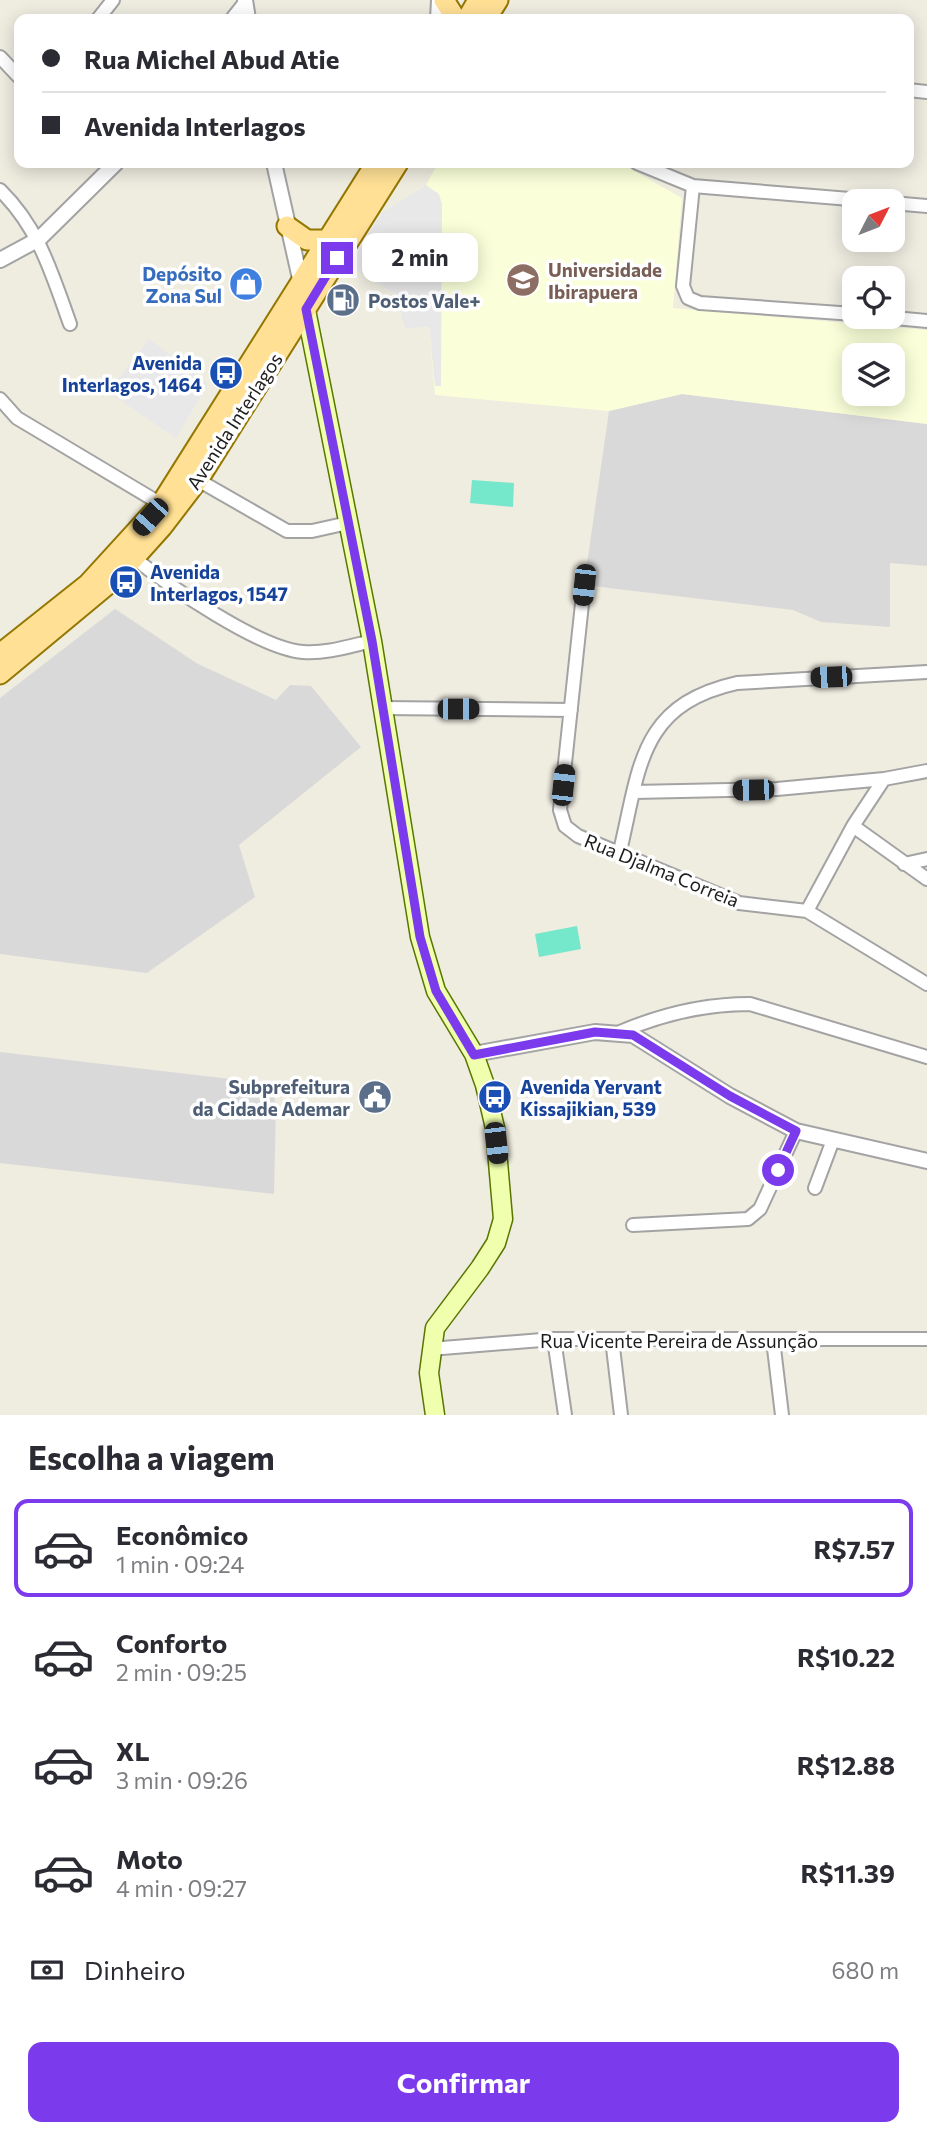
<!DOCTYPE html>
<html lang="pt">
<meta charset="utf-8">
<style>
:root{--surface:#fff;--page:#f7f7f7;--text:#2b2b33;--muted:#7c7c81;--line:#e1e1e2;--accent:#7c3aed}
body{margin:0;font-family:Commissioner,sans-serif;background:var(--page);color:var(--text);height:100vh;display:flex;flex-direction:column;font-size:26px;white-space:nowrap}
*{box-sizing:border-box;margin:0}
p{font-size:23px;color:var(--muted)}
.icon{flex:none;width:38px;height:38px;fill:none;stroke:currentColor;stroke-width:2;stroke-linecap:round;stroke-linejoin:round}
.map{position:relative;height:1415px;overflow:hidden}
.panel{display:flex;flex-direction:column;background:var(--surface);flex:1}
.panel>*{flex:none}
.top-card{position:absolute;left:14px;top:14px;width:900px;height:154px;border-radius:14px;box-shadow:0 4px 18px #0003;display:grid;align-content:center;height:154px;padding:0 28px;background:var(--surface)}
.needle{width:46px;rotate:48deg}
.buttons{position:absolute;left:842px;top:189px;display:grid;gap:14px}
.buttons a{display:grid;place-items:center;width:63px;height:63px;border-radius:14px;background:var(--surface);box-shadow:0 4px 18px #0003;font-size:35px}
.end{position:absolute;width:32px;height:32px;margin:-16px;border:9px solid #7c3aed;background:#fff;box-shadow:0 0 0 4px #fff}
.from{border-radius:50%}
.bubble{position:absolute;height:49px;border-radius:14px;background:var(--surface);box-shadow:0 4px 18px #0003;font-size:23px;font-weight:700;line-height:49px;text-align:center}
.car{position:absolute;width:21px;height:42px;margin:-21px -10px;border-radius:9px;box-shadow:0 0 5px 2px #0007;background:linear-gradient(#222 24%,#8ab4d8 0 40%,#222 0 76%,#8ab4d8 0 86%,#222 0)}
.top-card b{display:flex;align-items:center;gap:24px;height:66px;font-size:26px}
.top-card b+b{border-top:2px solid var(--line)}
.top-card i{width:18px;height:18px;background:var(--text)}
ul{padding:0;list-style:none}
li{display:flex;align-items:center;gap:21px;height:98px;margin:0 14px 10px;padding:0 14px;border:4px solid transparent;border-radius:14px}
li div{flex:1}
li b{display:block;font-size:26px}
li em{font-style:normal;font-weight:700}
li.selected{border-color:var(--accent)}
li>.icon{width:63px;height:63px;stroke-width:1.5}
h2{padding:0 28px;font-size:32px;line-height:84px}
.pay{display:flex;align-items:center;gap:18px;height:77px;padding:0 28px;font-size:26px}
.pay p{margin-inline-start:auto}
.action{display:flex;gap:14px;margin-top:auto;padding:14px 28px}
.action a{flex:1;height:80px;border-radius:14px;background:var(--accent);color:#fff;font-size:28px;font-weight:700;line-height:80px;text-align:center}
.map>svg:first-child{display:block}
.residential{fill:#dad9d9}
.education{fill:#faffd9;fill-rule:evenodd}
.pitch{fill:#75e7cb}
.parking{fill:#e8e8e8}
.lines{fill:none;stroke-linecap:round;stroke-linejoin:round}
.minor-casing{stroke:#a3a3a3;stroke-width:16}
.tertiary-casing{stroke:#a3a3a3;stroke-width:18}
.secondary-casing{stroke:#597600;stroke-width:21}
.primary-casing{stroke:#947700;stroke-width:23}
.minor{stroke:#fff;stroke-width:12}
.tertiary{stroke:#fff;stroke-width:14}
.secondary{stroke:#f0ffae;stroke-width:18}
.primary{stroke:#ffe095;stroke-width:19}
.route{stroke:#7c3aed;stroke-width:9}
.labels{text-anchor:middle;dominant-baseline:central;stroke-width:7;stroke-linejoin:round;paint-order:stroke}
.education-label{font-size:19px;font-weight:bold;fill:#785e54;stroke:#fff;text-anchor:start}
.shop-label{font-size:19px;font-weight:bold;fill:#366cbe;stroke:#fff;text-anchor:end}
.service-label{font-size:19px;font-weight:bold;fill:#4e5e75;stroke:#fff;text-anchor:start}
.transit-label{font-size:19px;font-weight:bold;fill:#164399;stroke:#fff;text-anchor:start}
.street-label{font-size:19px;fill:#1c1c1c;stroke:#fff}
</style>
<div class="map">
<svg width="927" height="1415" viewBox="0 0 927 1415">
<rect width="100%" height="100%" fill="#efece0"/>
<path class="residential" d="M682,394L927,424V566L890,563V627L821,622L793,610L584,585L609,411Z
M115,609L198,664L276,700L290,685L311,686L361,747L239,845L255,897L147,973L0,954V698Z
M0,1052L272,1084L276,1106L274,1194L0,1163Z"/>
<path class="education" d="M438,163H620L682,198L673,308L927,330V424L682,394L609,411L435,395L429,327L405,329L395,294L348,266L381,213L426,185ZM854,355H892V394H854Z"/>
<path class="pitch" d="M472,480L514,483L513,507L470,503Z
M577,926L581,949L539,957L535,934Z"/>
<path class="parking" d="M426,185L439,194L442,204L441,386H435L429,327L405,329L395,294L348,266L381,213Z
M149,339L208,384L176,438L108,392Z"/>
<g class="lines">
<g class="minor-casing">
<path id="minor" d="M98,19L113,0
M437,19L438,0
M0,57L19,77
M908,90L927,92
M637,163L693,186L874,201
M693,186L683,286L688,298L700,303L854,314
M0,190C39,228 52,274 70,324
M892,203L927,206
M884,317L927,321
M0,399L17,418L166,507
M198,480L287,531H312L348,523
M134,558C169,586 260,649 303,652C325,654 350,646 372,641
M584,585L560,810L565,826L578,836L739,903L807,911L927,984
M382,708L571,710
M634,792L777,789L884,779
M853,826L927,879
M620,851C640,767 639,705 737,683L927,672
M904,864L927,859
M807,911L853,826L884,779L927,771
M620,1032C660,1015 705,1004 750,1004L927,1057
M815,1188L833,1140
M633,1225L748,1219L760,1209L796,1131
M554,1339L565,1415
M612,1339L621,1415
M773,1340L782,1415
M430,1349L554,1339H927"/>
</g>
<g class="tertiary-casing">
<path id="tertiary" d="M245,0L248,19
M233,19L245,4
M274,163L301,283
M0,260L39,239L116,163
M474,1054L595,1032L633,1035L730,1096L796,1131L927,1161"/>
</g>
<g class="secondary-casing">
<path id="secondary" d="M304,300L372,641L420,937L436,991L474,1054L485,1085L495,1128L503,1219L496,1243L480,1268L435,1328L429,1373L435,1415"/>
</g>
<g class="primary-casing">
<path id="primary" d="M444,0L456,19
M467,19L478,0
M486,19L498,0
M287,226L307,240H328
M0,654L88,584L161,504L376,163
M0,674L118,576L162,527L198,480L398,163"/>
</g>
<use href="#minor" class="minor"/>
<use href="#tertiary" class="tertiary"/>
<use href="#secondary" class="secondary"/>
<use href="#primary" class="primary"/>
</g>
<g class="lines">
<path class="route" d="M337,258L306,309L372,641L420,937L436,991L474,1055L595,1032L633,1035L730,1096L796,1131L778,1170"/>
</g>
<defs>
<g id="university-disc" transform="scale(1.75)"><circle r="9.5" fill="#8d6e63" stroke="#fff"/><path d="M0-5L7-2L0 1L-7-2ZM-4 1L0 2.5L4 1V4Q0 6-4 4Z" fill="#fff"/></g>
<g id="shop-disc" transform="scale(1.75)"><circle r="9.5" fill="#3f7fe0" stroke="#fff"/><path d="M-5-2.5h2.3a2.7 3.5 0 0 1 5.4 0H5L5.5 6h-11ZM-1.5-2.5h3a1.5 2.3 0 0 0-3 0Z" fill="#fff"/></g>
<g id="fuel-disc" transform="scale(1.75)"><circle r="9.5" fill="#5c6f8a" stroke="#fff"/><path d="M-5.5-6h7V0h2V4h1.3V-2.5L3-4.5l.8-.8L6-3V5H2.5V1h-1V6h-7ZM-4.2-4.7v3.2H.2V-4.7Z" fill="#fff"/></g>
<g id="bus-disc" transform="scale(1.75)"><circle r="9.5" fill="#1a4fb4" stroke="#fff"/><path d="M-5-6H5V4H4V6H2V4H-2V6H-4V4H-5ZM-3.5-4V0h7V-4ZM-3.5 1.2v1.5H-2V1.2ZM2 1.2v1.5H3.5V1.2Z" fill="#fff"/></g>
<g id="civic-disc" transform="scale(1.75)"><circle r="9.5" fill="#5c6f8a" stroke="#fff"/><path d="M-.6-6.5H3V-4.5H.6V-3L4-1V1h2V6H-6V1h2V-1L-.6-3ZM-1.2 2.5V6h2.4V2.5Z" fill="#fff"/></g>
</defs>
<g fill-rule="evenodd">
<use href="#university-disc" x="523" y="280"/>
<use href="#shop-disc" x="246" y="284"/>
<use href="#fuel-disc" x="343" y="300"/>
<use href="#bus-disc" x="226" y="373"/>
<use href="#bus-disc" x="126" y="582"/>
<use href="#civic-disc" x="375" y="1097"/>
<use href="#bus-disc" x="495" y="1097"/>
</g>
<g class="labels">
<g class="education-label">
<text x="548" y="269">Universidade<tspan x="548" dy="22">Ibirapuera</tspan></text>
</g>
<g class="shop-label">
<text x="222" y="273">Depósito<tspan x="222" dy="22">Zona Sul</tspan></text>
</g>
<g class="service-label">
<text x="368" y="300">Postos Vale+</text>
<text x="350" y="1086" text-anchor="end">Subprefeitura<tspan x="350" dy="22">da Cidade Ademar</tspan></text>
</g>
<g class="transit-label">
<text x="202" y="362" text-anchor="end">Avenida<tspan x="202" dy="22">Interlagos, 1464</tspan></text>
<text x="150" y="571">Avenida<tspan x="150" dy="22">Interlagos, 1547</tspan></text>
<text x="520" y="1086">Avenida Yervant<tspan x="520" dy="22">Kissajikian, 539</tspan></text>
</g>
<g class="street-label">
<text transform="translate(234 421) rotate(-57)">Avenida Interlagos</text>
<text transform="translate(662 870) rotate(22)">Rua Djalma Correia</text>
<text x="679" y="1340">Rua Vicente Pereira de Assunção</text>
</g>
</g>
</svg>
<div class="buttons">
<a><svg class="needle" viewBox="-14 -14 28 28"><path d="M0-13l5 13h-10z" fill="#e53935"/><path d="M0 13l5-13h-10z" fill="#7c7c81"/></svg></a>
<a><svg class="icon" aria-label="locate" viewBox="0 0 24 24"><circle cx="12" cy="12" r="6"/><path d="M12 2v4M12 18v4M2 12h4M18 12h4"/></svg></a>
<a><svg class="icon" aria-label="layers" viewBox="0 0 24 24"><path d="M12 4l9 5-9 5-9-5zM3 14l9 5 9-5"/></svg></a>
</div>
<i class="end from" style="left:778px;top:1170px"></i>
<i class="end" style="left:337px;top:258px"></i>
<div class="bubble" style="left:362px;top:233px;width:116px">2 min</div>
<i class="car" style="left:150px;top:517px;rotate:222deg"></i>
<i class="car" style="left:584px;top:585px;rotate:186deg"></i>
<i class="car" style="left:831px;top:677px;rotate:268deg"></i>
<i class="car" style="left:458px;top:709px;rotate:90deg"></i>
<i class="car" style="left:563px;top:785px;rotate:6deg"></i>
<i class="car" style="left:753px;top:790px;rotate:269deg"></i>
<i class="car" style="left:496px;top:1143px;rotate:173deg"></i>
<div class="top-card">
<b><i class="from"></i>Rua Michel Abud Atie</b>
<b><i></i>Avenida Interlagos</b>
</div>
</div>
<section class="panel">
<h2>Escolha a viagem</h2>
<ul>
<li class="selected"><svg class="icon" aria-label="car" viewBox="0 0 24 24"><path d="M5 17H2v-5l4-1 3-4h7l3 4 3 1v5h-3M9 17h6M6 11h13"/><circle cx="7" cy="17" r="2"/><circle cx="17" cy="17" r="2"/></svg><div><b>Econômico</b><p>1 min · 09:24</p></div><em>R$7.57</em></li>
<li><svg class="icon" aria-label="car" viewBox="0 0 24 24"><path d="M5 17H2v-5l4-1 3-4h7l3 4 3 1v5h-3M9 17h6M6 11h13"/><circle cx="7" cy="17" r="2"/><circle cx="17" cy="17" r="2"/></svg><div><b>Conforto</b><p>2 min · 09:25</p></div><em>R$10.22</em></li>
<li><svg class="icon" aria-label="car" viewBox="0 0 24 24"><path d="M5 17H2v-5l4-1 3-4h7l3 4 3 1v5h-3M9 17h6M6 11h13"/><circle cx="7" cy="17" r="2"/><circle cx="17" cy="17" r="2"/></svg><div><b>XL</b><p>3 min · 09:26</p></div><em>R$12.88</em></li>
<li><svg class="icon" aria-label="car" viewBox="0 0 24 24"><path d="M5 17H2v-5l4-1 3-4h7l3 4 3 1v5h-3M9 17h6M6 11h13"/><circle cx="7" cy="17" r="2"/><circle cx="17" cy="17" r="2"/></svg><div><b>Moto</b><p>4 min · 09:27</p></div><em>R$11.39</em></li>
</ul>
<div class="pay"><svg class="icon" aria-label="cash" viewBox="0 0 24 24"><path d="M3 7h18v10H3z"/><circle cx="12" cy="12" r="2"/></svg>Dinheiro<p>680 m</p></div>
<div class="action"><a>Confirmar</a></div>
</section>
